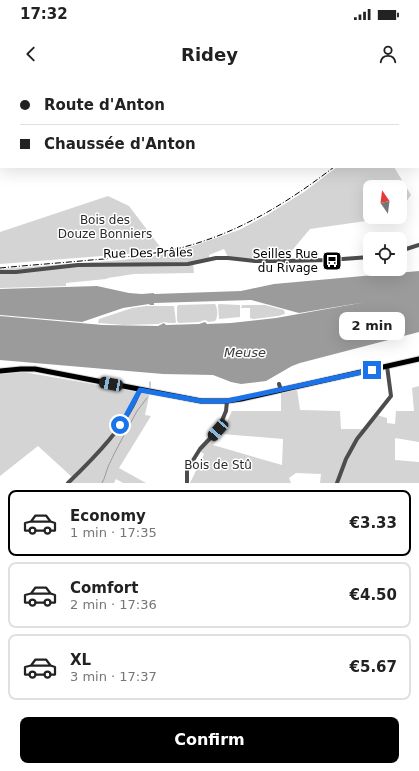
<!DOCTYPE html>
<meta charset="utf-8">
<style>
:root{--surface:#fff;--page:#f6f6f6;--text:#222;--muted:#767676;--line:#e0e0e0;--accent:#000}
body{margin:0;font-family:"DejaVu Sans",sans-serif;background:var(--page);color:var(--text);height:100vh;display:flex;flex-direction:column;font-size:15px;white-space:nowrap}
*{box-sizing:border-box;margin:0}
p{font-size:13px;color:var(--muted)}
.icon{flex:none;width:22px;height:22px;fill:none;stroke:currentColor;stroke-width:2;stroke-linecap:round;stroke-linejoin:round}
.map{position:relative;height:403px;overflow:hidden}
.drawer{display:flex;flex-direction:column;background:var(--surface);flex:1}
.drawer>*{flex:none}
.guide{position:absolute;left:0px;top:0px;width:419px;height:88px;box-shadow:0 4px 16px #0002;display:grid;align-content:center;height:88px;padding:0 20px;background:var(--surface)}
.needle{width:26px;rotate:346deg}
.controls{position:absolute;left:363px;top:100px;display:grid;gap:8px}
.controls a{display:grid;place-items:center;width:44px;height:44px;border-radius:8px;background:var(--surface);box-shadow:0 4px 16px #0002;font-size:20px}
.end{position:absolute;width:18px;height:18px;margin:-9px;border:5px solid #1a73e8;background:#fff;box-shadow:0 0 0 2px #fff}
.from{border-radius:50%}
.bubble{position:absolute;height:28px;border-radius:8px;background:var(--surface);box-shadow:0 4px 16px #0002;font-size:13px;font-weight:700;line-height:28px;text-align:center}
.car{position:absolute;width:12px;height:24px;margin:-12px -6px;border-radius:5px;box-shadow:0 0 3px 1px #0007;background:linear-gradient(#222 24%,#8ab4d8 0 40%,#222 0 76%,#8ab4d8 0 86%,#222 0)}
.guide b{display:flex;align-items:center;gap:14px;height:38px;font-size:15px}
.guide b+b{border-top:1px solid var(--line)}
.guide i{width:10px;height:10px;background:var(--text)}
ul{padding:7px 0 0;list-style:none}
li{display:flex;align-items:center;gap:12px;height:66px;margin:0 8px 6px;padding:0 12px;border:2px solid var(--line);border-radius:8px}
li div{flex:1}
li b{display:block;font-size:15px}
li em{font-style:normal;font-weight:700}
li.current{border-color:var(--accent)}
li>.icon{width:36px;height:36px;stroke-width:1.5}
.primary-button{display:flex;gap:8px;margin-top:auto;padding:8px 20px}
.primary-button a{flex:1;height:46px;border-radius:8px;background:var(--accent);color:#fff;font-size:16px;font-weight:700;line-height:46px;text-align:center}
.status{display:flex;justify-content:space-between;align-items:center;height:28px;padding:0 20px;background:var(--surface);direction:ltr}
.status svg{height:11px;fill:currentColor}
header{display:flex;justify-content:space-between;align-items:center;height:52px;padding:0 20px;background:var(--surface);font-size:18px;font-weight:700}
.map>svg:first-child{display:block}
.green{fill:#d4d4d4;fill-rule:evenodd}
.water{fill:#9b9b9b}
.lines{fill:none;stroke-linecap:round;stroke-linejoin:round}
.stream{stroke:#9b9b9b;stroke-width:1}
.major-casing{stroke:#dbdbdb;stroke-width:7}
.minor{stroke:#4d4d4d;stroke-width:4}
.major{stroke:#000;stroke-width:5}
.rail{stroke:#000;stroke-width:1;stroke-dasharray:6 2 1 2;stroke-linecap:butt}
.route{stroke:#1a73e8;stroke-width:5}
.labels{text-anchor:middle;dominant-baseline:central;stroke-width:3;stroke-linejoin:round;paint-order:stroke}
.park-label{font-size:12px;fill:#2b2b2b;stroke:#fff}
.street-label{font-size:12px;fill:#000;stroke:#fff}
.poi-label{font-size:12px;fill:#000;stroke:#fff;text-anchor:end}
.water-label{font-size:13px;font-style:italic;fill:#3c3c3c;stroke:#fff}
</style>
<div class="status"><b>17:32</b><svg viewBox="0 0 49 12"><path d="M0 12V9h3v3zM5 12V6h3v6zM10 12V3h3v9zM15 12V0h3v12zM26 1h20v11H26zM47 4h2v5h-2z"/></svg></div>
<header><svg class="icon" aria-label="back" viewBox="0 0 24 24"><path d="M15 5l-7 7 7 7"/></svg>Ridey<svg class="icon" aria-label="person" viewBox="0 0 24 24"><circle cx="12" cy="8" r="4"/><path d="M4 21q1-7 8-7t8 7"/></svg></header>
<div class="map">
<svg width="419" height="403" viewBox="0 0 419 403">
<rect width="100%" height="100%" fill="#fff"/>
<path class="green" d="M0,0H89L1,1L0,72Z
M337,87H394L411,115L400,130V107H370V137H394L310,149L289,174L287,179L256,177L255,179L228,177L224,169L209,175V180L193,183L194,193L134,194L108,198L106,199L66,203V206L0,208V189L122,180L160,175L193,166L239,150L267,135L304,112Z
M108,116L129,126L161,168L140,173L0,184V152Z
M215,224C218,228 218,238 215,241L209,242L205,240L199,242L179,243L177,241V227L178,225Z
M219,224L240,225V237L219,239L218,225Z
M242,225H265L284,230L285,234L278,236L253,239L250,238V228H241Z
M146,226H174L176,242L175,243H169L164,242L158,244L124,245L98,243L99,239L132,228Z
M23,292L139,312H150L145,335L151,336L119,388L146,403H123L116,399L114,403H68L73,398L38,366L0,396V294Z
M419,306V362L395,358V380L419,382V403H339C348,376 359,357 377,335L387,338V343L395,344L396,331H414L412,308Z
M297,309L300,330L340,331L341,349H364L355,359L336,403H320L321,394L296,393L289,398L291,403H190L204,374L199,371L218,351L222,353L232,331H281V312ZM222,354L283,359L282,385L213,365Z"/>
<path class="water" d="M419,191V252L300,283L292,286L266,301L241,304L231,302L213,295L163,294L0,280V236L103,245L158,246L164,243L166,245L199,244L205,242L207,244L231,243L276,238L366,222L299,233L251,220L154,223V225H150L149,224L123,228L82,242L0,235V209L97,206L129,213L142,214L154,213V214L241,211L274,204Z"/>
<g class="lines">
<path class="stream" d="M150,302V308
M102,403C105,398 106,392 108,387C110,382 112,379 114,374L137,331L147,318"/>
<g class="major-casing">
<path id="major" d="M0,291L21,289H35L201,321H227L241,319L419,279"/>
</g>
<path class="minor" d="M380,0L381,1
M372,1L373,0
M418,20L419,19
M418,59L419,58
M418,68L419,70
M400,171L419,165
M0,192H16L78,185L188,184L216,178H228L255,181H284L329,180L370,177
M279,304L281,310
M68,403C93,379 129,343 140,309
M187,403V390L200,369L218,350L226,331L227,321
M337,403L346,379L357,359L391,316L387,286"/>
<use href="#major" class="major"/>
<path class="rail" d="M418,29H419
M0,188C30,185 61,183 91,180C119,178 148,175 176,169C235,155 286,124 334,87"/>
</g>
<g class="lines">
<path class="route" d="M120,345L127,334L140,310L201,321H227L372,290"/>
</g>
<defs>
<g id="bus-square" transform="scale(1)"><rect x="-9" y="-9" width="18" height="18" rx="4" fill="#000" stroke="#fff"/><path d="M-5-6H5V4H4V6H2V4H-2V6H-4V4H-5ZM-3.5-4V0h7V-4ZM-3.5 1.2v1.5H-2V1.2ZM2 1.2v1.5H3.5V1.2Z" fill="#fff"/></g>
</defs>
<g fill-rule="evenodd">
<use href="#bus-square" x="332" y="181"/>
</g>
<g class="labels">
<g class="park-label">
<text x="105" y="140">Bois des<tspan x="105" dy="14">Douze Bonniers</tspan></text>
<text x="218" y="385">Bois de Stû</text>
</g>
<g class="street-label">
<text transform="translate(148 173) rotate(-1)">Rue Des Prâles</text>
</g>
<g class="poi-label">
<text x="318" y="174">Seilles Rue<tspan x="318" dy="14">du Rivage</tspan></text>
</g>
<g class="water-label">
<text x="245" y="272">Meuse</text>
</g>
</g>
</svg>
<div class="controls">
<a><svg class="needle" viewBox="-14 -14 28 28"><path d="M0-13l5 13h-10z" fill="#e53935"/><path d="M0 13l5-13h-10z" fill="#767676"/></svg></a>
<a><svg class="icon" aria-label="locate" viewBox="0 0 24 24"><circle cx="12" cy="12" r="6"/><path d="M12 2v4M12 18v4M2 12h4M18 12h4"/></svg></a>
</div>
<i class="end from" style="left:120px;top:345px"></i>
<i class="end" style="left:372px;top:290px"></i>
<div class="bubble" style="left:339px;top:232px;width:66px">2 min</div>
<i class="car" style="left:111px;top:304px;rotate:281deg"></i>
<i class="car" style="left:218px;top:350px;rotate:221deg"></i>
<div class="guide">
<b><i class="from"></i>Route d'Anton</b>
<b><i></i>Chaussée d'Anton</b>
</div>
</div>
<section class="drawer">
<ul>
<li class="current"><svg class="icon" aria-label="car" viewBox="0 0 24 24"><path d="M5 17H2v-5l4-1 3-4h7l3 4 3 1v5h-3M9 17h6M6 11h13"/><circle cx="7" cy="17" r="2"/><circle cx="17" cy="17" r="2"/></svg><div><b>Economy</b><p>1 min · 17:35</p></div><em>€3.33</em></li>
<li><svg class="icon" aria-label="car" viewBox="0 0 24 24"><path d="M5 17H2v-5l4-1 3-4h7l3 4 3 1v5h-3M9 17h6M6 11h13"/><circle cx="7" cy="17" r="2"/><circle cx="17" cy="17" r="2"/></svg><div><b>Comfort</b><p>2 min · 17:36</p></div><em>€4.50</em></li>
<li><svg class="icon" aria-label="car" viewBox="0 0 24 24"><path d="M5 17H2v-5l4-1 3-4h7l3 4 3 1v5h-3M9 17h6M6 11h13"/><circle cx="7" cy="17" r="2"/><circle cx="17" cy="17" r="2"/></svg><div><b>XL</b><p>3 min · 17:37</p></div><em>€5.67</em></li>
</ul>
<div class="primary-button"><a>Confirm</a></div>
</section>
